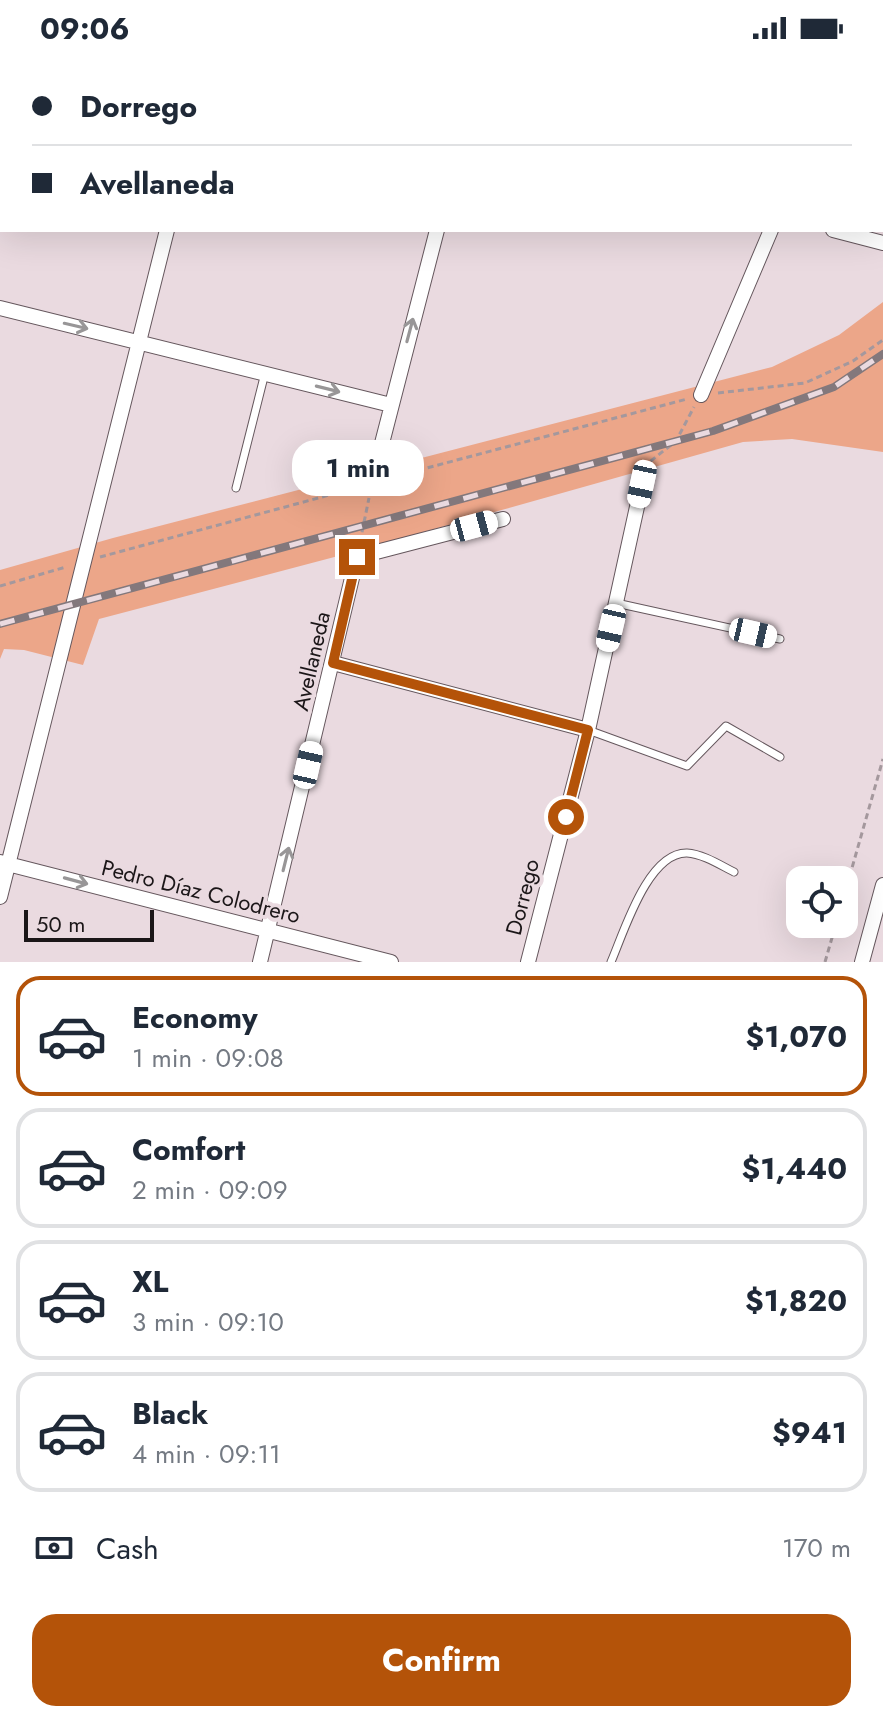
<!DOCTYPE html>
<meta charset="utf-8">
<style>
:root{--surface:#fff;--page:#f6f6f7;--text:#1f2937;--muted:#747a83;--line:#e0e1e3;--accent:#b45309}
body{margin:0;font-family:Jost,sans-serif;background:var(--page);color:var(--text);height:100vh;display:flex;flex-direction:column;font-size:30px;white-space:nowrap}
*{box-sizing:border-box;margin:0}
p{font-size:26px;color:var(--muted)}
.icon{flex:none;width:44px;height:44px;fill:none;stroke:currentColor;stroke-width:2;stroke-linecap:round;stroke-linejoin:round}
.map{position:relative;height:906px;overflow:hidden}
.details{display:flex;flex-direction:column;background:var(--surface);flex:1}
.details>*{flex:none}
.top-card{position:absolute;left:0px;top:0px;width:884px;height:176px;box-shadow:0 8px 32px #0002;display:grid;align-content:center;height:176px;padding:0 32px;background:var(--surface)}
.fabs{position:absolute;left:786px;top:810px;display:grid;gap:16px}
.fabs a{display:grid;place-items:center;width:72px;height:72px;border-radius:16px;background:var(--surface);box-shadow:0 8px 32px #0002;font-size:40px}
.scale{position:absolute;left:24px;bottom:20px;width:130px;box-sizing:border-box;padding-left:8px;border:4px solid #1b1618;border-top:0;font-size:22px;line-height:28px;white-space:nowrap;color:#1b1618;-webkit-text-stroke:6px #eadae0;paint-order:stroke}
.end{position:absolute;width:36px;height:36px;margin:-18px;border:10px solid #b45309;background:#fff;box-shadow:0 0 0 4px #fff}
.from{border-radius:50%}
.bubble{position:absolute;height:56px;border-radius:24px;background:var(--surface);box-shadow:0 8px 32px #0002;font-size:26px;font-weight:700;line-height:56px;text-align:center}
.car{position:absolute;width:24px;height:48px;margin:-24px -12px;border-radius:10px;box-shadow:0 0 6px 2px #0007;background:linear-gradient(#fff 24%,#345 0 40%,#fff 0 76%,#345 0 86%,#fff 0)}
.top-card b{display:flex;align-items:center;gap:28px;height:76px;font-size:30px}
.top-card b+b{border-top:2px solid var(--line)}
.top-card i{width:20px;height:20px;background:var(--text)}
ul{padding:14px 0 0;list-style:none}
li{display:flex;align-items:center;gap:24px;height:120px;margin:0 16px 12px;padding:0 16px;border:4px solid var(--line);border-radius:24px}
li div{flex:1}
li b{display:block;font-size:30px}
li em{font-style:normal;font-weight:700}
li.active{border-color:var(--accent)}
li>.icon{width:72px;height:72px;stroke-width:1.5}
.pay{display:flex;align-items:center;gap:20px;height:88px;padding:0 32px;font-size:30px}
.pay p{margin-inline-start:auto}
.button{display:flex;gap:16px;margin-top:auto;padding:16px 32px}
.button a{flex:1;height:92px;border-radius:24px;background:var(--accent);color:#fff;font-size:32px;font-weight:700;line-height:92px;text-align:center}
.status{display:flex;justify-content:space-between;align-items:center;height:56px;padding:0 40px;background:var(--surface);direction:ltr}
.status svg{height:22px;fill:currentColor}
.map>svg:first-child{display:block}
.green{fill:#eca689}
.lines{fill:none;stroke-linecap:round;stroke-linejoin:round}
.lane-casing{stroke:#65575d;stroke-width:9}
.street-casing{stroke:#65575d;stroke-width:16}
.path{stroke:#a4989d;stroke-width:3;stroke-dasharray:6 4;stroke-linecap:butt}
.lane{stroke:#fff;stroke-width:7}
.street{stroke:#fff;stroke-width:14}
.rail-casing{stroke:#83787c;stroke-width:8}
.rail{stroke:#eadae0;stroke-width:5;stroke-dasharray:15;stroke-linecap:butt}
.oneway{stroke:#989697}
.route{stroke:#b45309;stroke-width:10}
.labels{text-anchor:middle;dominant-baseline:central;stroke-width:8;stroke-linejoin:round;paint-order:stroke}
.street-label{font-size:22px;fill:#1b1618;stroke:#eadae0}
</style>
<div class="status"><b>09:06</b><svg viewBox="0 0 49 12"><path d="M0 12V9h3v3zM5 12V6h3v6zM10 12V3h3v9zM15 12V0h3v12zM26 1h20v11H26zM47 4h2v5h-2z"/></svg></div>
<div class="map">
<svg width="883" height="906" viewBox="0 0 883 906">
<rect width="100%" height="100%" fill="#eadae0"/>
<path class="green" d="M883,246V396L792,383L743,386L342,499L99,563L83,609L24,594L4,593L0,603V514L113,482L772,311L839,279Z"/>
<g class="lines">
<g class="lane-casing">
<path id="lane" d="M841,2L842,0
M236,432L265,317
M616,547L780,583
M588,674L687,710L726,670L780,701
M611,906C624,876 648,796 687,797C703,798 720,809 734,816"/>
</g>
<g class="street-casing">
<path id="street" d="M129,0L137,2
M210,2V0
M484,2V0
M754,2L755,0
M833,174L883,187
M0,252L391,349
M701,339L771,174
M372,426L437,174
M333,607L588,674
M0,806L391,906
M0,841L167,174
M260,906L357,501L503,463
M528,906L588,674L642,428
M862,906L883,829"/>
</g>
<path class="path" d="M718,337L805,327L853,305L883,284
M645,413L647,408L676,385L694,351
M389,422L687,343
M360,486L369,442
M100,501L359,431
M0,530L66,511
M844,840L883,703
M825,906L836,868"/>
<use href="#lane" class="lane"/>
<use href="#street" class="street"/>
<g class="rail-casing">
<path id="rail" d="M0,568L713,375L834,331L883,298"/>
</g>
<use href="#rail" class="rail"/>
</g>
<defs><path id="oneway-shaft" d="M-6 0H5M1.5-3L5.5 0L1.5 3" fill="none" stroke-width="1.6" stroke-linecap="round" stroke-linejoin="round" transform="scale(2)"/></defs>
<g class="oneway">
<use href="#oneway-shaft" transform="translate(76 270) rotate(13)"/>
<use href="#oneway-shaft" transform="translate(410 274) rotate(-75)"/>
<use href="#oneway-shaft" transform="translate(328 333) rotate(14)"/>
<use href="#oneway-shaft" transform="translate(286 803) rotate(-76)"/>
<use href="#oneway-shaft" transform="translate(76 825) rotate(15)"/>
</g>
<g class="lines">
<path class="route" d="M357,501L333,607L588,674L566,761"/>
</g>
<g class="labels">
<g class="street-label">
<text transform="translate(311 605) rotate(-77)">Avellaneda</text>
<text transform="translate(201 835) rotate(14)">Pedro Díaz Colodrero</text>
<text transform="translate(522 841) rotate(-76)">Dorrego</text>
</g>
</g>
</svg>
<div class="fabs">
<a><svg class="icon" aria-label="locate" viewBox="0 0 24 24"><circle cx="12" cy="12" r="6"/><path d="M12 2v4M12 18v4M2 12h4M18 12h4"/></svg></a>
</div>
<div class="scale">50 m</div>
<i class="end from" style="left:566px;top:761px"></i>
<i class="end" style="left:357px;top:501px"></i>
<div class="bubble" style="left:292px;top:384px;width:132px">1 min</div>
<i class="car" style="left:642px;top:428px;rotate:192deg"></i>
<i class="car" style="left:474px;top:470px;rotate:75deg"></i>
<i class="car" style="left:611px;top:572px;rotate:193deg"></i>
<i class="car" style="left:753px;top:577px;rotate:103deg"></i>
<i class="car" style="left:308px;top:709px;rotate:13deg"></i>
<div class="top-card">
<b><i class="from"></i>Dorrego</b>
<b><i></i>Avellaneda</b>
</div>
</div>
<section class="details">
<ul>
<li class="active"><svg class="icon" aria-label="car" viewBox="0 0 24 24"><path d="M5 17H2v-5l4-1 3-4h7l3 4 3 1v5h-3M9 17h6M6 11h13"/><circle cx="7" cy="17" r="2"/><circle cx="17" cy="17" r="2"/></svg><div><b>Economy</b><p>1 min · 09:08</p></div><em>$1,070</em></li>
<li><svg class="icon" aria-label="car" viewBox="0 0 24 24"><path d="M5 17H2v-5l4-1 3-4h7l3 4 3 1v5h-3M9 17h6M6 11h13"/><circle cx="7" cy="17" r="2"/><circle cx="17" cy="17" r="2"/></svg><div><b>Comfort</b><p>2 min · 09:09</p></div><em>$1,440</em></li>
<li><svg class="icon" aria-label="car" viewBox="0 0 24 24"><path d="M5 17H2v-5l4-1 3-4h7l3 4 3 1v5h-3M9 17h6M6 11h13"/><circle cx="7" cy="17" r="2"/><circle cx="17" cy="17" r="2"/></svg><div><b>XL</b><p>3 min · 09:10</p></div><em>$1,820</em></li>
<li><svg class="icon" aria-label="car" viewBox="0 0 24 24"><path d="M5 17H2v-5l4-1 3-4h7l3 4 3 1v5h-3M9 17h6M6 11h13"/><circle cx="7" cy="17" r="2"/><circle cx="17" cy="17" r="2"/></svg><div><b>Black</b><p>4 min · 09:11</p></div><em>$941</em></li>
</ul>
<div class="pay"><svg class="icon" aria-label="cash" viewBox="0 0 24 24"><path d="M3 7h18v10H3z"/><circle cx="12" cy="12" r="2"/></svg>Cash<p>170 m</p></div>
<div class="button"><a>Confirm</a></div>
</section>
